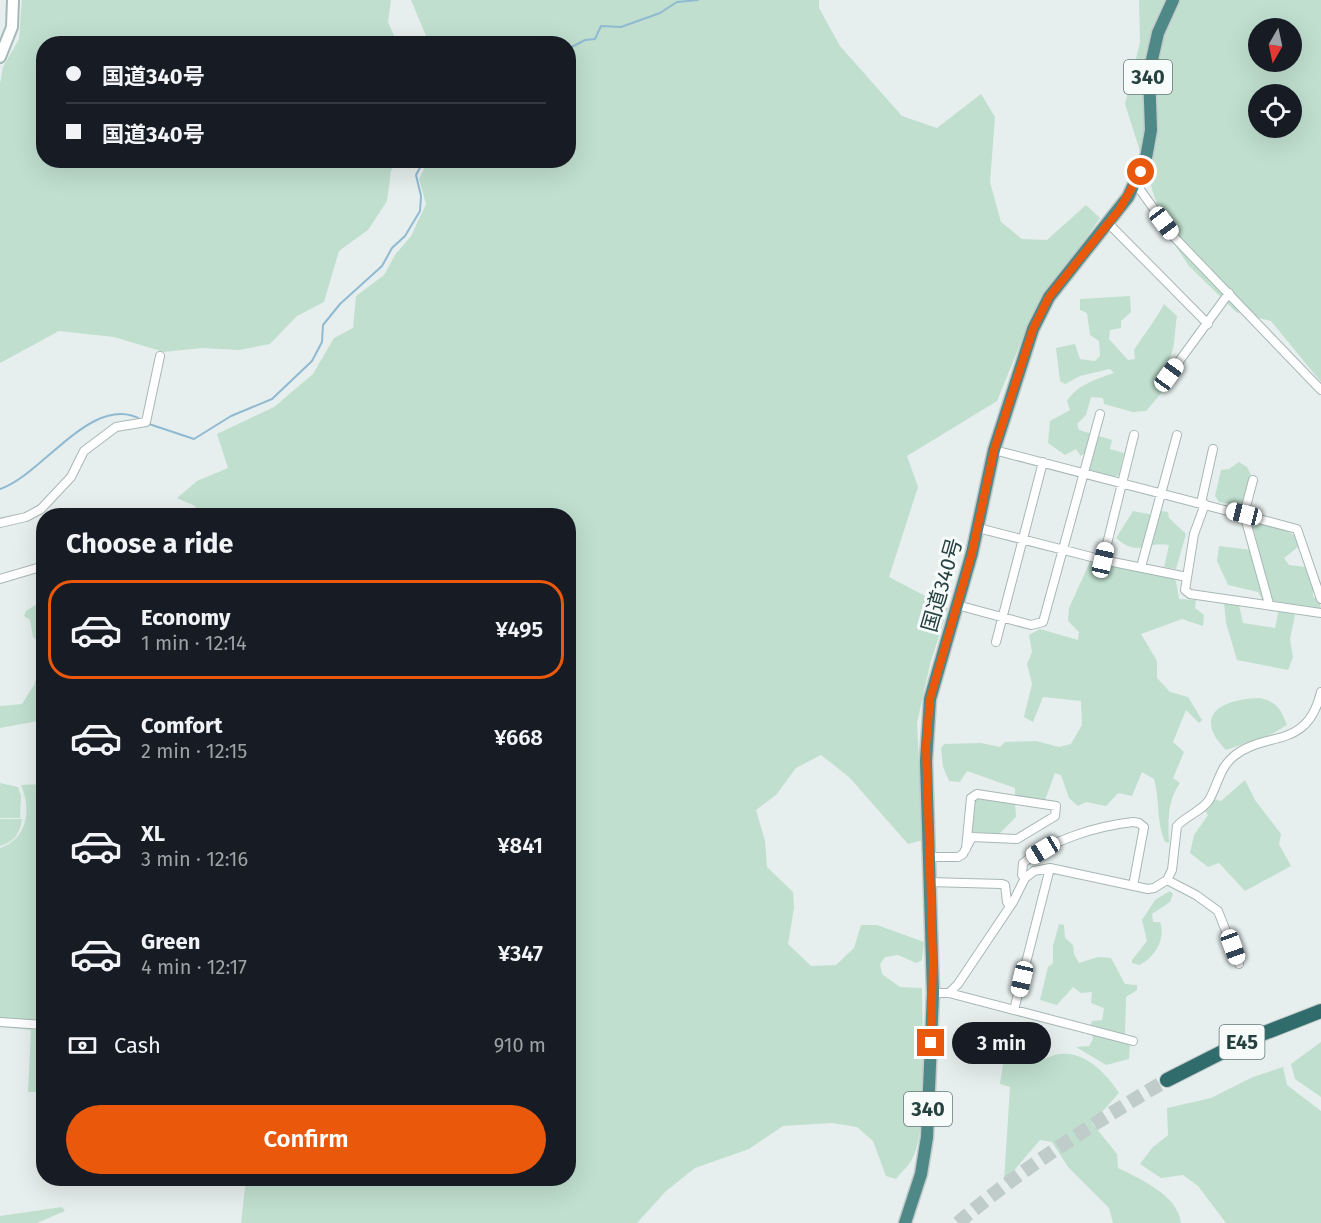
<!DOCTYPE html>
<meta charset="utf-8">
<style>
:root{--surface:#171b24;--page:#20242c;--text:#f1f3f6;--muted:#9ea1a6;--line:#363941;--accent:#ea580c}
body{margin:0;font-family:"Fira Sans","Noto Sans JP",sans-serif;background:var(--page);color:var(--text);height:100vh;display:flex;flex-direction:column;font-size:22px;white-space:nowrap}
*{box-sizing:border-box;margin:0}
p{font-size:20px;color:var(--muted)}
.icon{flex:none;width:33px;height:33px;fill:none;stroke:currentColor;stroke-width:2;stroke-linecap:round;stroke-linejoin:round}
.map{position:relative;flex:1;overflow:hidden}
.side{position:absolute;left:36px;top:508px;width:540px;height:678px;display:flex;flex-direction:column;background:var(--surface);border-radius:24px;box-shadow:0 6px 24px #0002}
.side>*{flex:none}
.banner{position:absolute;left:36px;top:36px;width:540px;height:132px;border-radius:24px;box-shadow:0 6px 24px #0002;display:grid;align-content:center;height:132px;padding:0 30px;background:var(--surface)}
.needle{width:39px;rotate:189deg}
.buttons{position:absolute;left:1248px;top:18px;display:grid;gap:12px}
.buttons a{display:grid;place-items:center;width:54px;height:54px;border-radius:50%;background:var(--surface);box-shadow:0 6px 24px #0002;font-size:30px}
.end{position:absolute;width:27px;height:27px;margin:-14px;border:8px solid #ea580c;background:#fff;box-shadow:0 0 0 3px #fff}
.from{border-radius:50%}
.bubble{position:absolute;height:42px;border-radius:21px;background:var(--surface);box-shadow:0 6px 24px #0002;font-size:20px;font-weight:600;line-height:42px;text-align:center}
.car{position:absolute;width:18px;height:36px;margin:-18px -9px;border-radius:8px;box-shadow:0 0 4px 2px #0007;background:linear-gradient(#fff 24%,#345 0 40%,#fff 0 76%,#345 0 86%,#fff 0)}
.banner b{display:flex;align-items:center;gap:21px;height:57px;font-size:22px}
.banner b+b{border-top:2px solid var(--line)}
.banner i{width:15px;height:15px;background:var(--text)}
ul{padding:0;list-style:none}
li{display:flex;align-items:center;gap:18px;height:99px;margin:0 12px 9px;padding:0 18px;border:3px solid transparent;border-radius:24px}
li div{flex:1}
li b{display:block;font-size:22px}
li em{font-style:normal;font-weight:600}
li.active{border-color:var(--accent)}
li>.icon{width:54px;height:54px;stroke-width:1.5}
h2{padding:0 30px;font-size:27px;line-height:72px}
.pay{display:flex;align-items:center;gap:15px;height:66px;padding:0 30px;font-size:22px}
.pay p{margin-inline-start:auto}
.action{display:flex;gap:12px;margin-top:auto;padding:12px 30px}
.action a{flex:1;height:69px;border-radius:36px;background:var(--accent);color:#fff;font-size:24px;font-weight:600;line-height:69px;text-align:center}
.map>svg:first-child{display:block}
.green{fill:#c0dfcf;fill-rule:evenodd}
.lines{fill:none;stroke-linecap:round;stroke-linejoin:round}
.stream{stroke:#90b9d2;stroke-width:2}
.motorway-tunnel{stroke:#bfccca;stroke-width:14;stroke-dasharray:14 7;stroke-linecap:butt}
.minor-casing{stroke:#a8b7b6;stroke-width:10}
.secondary-casing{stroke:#a4bab8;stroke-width:14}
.trunk-casing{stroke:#c2caca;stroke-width:15}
.motorway-casing{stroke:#c2caca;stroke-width:16}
.minor{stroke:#fff;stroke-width:8}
.secondary{stroke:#fff;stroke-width:10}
.trunk{stroke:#4e8887;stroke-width:12}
.motorway{stroke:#316c6d;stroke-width:14}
.route{stroke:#ea580c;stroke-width:8}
.labels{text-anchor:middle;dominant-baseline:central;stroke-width:6;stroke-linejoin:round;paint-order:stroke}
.shield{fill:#f7fbfa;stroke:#647978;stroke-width:1.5}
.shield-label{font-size:20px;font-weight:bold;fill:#254140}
.street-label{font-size:21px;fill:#254140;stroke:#f7fbfa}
</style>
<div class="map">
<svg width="1321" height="1223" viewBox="0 0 1321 1223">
<rect width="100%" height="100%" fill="#e6efed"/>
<path class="green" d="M22,0H391L388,22L397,43L44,44V160L396,161L391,171L387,201L368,230L339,251L324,302L297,316L270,344L239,350L202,348L164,352L114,337L59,331L0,363V84L3,67L19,39Z
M411,0H819V8L840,46L902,116L937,128L981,94L995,117L990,182L1001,222L1022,239L1047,240L1086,205L1100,218L1032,315L997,401L907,456L918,487L889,577L948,608L930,664L917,723L923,840L908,844L849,777L821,755L796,768L776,795L756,810L765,841L767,867L793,892L794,908L788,944L811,966L836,965L854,948L861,925H877L924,942L922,960L916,963L898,955L885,957L880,964L882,974L900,987L922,988C922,1025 928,1128 913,1157C910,1165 901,1172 896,1179L886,1176L873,1141L857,1127L832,1123L783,1126L749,1149L695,1168L666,1191L637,1223H241L246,1179H568V516H199L195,506L177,498L197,481L228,468L217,434L274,407L313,374L334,338L353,328L356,296L384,275L395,255L411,236L426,204L419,179L428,161L568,160V44L429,43Z
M1139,0H1321V382L1271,321L1236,312L1189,266L1165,230L1125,104L1140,42ZM1258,28H1292V62H1258ZM1258,94H1292V128H1258Z
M1130,296L1131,312L1121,321V328L1110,330L1109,339L1128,360L1135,359L1134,350C1144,334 1155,321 1164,304L1177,316C1174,332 1176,346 1169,360L1176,372L1170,388L1164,390L1146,411L1133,412L1104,404L1103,398L1091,397L1086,415L1077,424L1079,430L1112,440L1110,449L1124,453L1119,475L1113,477L1088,469L1086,452L1081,456L1076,449L1065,455L1048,443L1050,421L1070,410L1067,401C1076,386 1098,378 1114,373L1110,369L1080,376L1065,384L1060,381L1056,348L1075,344L1080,359L1095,361L1100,356L1099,341L1090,335L1087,313L1080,310V299Z
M1239,462L1247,467L1251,475L1241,506L1219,502L1215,496L1221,470L1229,469Z
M1133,511L1158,516L1160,511L1168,512L1169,518L1186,534L1176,569L1164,567L1169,545C1146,541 1139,558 1116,538Z
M1252,523L1282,529L1296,536L1298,547L1284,558L1289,565L1306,567L1313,587V597L1319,599L1321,609L1262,599L1258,592L1228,585L1217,561L1219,546L1259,551Z
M1090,562L1172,578L1176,581L1179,599L1196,600L1195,608L1204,615L1203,626L1182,619L1141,634L1157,661V678L1170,692L1188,697L1202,720L1199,723L1186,710L1173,742L1184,752L1173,778L1180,783C1167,801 1168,822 1169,843L1165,842C1156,821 1160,800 1154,779L1142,772L1132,796L1118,793L1106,806L1086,802L1078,806L1069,798L1061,775L1055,773L1045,800L1015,796V788L967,771L960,782L949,781L943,767L941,748L944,744L981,743L1000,747L1005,742L1036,741L1059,747L1071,744L1082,725L1081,701L1043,697L1033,722L1024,717L1032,684L1027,664L1032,652L1029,635L1040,629L1078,640L1079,632L1068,621L1069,608Z
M43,593V638L38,641L33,637L30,620L24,616L26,611L37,604L36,595Z
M1224,602L1239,605L1243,623L1275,628L1279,609L1295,615L1290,639L1293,657L1288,670L1237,660L1226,623Z
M42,662L43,720L0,728V706L22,704L34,685Z
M1260,698C1277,702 1281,709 1287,725L1272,734L1226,750C1191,714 1223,699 1260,698Z
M1245,780L1255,800L1281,834L1279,844L1291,866L1245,891L1219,863L1208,867L1190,853L1194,835L1208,815L1205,811L1214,799L1221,801Z
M0,783L18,787L21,796L20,818H0Z
M43,784V1092H28L31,1030L0,1027V848C27,839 32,810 21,785Z
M980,797L1015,803L1016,817L999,834L972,832L970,830L974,799Z
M0,819H22C20,834 14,842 0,846Z
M1170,891L1173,894L1170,902L1152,914L1153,922H1160C1166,938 1155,958 1139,965L1132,963V960L1147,941L1142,920L1155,900Z
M1059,924L1064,925L1065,938L1073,945L1074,954L1079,963L1098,957L1111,958L1125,984L1137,985V990L1126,997L1125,1035L1130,1044L1129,1059L1106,1065L1076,1047L1089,1046L1093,1039L1090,1027L1092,1021L1102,1020L1104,1008L1091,1003L1092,992L1081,993L1073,987L1057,1005L1040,1000L1048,967L1053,963V946Z
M1321,1042V1097L1295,1079L1291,1064Z
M1005,1049L1016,1053L1030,1050L1038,1060C1046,1059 1054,1054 1061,1054C1085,1051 1108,1075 1119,1093L1092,1123L1117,1154L1118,1168C1140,1179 1178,1195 1181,1223H1113L1109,1208L1068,1167L1052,1142L1040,1140L1004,1182L1010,1087L1000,1084Z
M1283,1067L1287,1085L1321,1111V1223H1226L1198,1186L1183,1175L1161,1178L1140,1164L1152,1148L1168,1135L1167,1108L1211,1098L1253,1077Z
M62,1207L65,1211L37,1223H0V1216Z"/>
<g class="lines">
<path class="stream" d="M568,49L585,40L595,39L601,26L621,27L660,13L677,2L698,0
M146,423L194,439L231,416L272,399L312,361L322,342L323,325L340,304L382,266L392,248L405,236L420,211L421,196L416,175L424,160
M0,489C43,475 93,391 142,420"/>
<path class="motorway-tunnel" d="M958,1223C1022,1168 1094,1123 1167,1080"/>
<g class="minor-casing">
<path id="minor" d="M1136,184L1174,237L1321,390
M1108,223L1208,324
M1169,375L1229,293
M994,450L1297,529L1321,599
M1253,480L1244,514L1269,604
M1201,503L1213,449
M1205,504L1194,534L1185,590L1190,594L1321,613
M0,523L26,517L41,509L71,477L84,451L116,427L146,422L160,356
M978,528L1103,560L1187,577
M1103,560L1134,435
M1141,567L1177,435
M0,579L44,566
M957,605L1031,625L1043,622L1100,414
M996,642L1043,462
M929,857H958L963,854L972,837L1017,839L1055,816L1056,806L977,794L971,798L966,849
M1025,878L1022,875L1023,863C1051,840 1097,826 1133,822L1139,823L1144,827L1133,886
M1167,880L1196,895L1218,911L1239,964
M929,882L1002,884L1005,885L1007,902L1010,906
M933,993H949L1133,1041
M949,993L958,984L1013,902L1025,878L1034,871L1050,868L1148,889L1154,888L1167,880L1172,870L1177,826C1186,816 1202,811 1209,800C1218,785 1219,768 1234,756C1266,730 1307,751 1321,692
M1014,1010L1050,868
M0,1022L44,1025"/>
</g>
<g class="secondary-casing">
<path id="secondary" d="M0,57L12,27L13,0"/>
</g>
<g class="trunk-casing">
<path id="trunk" d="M905,1223L921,1174L927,1137L933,993L926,761L930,699L972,553L994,450L1033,329L1049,297L1128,197L1146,158L1151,130L1149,73L1158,33L1173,0"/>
</g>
<g class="motorway-casing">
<path id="motorway" d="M1167,1080L1244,1041L1321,1011"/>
</g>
<use href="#minor" class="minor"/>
<use href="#secondary" class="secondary"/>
<use href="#trunk" class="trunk"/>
<use href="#motorway" class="motorway"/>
</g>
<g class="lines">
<path class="route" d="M931,1043L933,961L926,747L930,699L972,553L994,450L1033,329L1049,297L1119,210L1141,172"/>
</g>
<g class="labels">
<g class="shield">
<rect x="1124" y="60" width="48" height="34" rx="4.5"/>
<rect x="1219.5" y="1025" width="45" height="34" rx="4.5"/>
<rect x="904" y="1092" width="48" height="34" rx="4.5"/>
</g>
<g class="shield-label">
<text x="1148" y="77">340</text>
<text x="1242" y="1042">E45</text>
<text x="928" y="1109">340</text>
</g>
<g class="street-label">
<text transform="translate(942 585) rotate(-74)">国道340号</text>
</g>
</g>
</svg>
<div class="buttons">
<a><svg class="needle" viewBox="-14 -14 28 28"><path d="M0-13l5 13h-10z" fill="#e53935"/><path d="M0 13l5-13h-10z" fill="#9ea1a6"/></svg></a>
<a><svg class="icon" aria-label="locate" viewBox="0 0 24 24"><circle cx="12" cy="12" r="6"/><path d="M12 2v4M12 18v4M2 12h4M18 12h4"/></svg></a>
</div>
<i class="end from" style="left:1141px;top:172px"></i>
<i class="end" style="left:931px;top:1043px"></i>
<div class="bubble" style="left:952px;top:1022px;width:99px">3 min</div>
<i class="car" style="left:1164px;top:223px;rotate:143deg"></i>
<i class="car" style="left:1169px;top:375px;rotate:36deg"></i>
<i class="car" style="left:1244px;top:514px;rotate:284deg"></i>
<i class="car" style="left:1103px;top:560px;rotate:13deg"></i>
<i class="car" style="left:1043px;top:850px;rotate:239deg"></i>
<i class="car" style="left:1233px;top:947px;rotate:160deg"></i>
<i class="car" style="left:1022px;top:979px;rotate:193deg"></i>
<div class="banner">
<b><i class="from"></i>国道340号</b>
<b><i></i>国道340号</b>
</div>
<section class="side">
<h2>Choose a ride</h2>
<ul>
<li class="active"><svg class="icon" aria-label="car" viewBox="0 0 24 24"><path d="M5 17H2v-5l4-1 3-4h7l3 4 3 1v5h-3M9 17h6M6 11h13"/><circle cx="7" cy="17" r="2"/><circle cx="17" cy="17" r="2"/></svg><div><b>Economy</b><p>1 min · 12:14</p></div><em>¥495</em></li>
<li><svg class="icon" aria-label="car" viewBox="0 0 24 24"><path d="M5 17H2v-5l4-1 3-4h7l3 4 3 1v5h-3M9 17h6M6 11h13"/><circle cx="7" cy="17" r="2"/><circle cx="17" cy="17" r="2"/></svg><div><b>Comfort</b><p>2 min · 12:15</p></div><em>¥668</em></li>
<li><svg class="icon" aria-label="car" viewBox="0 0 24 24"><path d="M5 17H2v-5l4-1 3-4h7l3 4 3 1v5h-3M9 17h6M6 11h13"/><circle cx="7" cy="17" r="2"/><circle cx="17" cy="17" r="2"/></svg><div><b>XL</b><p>3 min · 12:16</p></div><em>¥841</em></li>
<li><svg class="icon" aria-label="car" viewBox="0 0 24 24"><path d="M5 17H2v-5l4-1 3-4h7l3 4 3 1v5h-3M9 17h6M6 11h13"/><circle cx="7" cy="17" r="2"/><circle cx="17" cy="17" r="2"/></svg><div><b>Green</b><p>4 min · 12:17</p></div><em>¥347</em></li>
</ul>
<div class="pay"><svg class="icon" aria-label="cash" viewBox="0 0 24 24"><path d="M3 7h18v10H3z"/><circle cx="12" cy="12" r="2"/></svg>Cash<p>910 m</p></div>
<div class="action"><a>Confirm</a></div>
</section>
</div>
